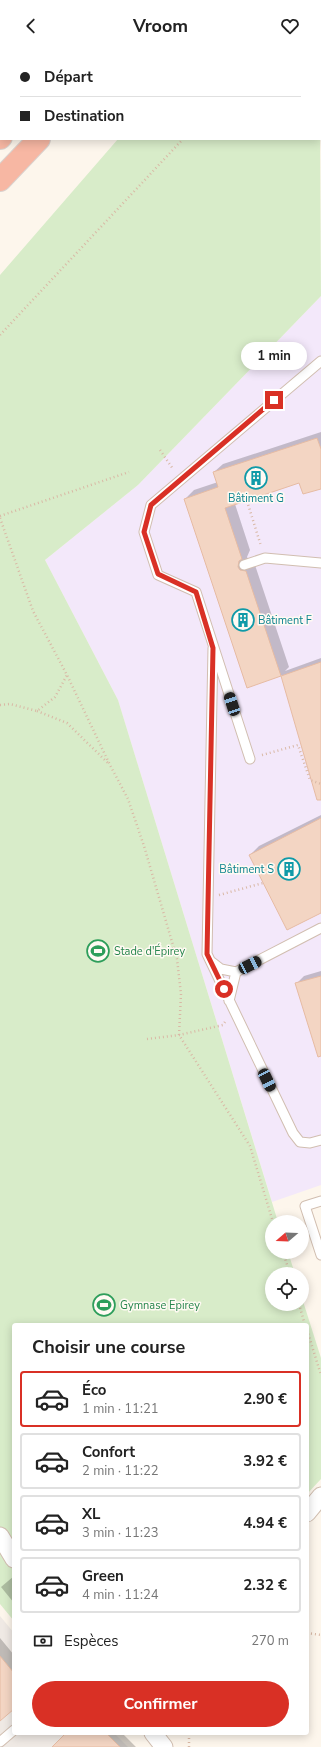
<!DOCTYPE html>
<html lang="fr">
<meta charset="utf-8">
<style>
:root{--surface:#fff;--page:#f6f6f6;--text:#222;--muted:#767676;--line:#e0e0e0;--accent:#d93025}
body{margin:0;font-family:"Nunito Sans",sans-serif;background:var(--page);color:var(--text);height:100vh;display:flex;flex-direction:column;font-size:15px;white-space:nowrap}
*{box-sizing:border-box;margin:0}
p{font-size:13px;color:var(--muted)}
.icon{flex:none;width:22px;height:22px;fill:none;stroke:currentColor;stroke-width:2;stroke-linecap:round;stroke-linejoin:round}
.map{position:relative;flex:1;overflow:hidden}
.panel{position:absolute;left:12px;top:1271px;width:297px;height:412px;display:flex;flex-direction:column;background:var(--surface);border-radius:4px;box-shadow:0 2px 10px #0003}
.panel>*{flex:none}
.hud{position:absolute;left:0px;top:0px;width:321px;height:88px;box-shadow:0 2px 10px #0003;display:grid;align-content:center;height:88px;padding:0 20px;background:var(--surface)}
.needle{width:26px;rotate:251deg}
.tools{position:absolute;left:265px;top:1163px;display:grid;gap:8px}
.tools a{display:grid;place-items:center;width:44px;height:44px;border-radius:50%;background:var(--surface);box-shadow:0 2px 10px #0003;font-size:20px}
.end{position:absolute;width:18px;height:18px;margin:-9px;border:5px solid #d93025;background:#fff;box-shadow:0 0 0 2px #fff}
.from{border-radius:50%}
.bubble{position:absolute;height:28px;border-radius:14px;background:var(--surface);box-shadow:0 2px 10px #0003;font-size:13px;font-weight:700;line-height:28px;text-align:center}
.car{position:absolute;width:12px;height:24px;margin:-12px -6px;border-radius:5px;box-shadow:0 0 3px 1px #0007;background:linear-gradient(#222 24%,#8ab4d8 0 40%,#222 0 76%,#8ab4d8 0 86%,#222 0)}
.hud b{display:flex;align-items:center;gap:14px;height:38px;font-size:15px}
.hud b+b{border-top:1px solid var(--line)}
.hud i{width:10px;height:10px;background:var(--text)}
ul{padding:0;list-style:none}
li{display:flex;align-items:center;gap:12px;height:56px;margin:0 8px 6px;padding:0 12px;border:2px solid var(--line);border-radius:4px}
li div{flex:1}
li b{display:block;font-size:15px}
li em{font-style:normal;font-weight:700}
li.on{border-color:var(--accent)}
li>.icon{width:36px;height:36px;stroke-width:1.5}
h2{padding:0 20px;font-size:18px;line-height:48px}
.pay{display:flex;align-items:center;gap:10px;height:44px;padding:0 20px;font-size:15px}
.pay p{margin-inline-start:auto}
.button{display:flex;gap:8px;margin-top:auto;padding:8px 20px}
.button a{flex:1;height:46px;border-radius:24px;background:var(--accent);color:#fff;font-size:16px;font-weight:700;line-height:46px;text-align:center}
header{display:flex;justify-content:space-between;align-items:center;height:52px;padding:0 20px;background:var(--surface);font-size:18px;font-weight:700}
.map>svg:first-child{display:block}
.industrial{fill:#efe9e4}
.education{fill:#f3e8fa}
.green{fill:#d8ecc9}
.shadow{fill:#0003}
.building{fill:#f3d5c3;stroke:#e6bba3}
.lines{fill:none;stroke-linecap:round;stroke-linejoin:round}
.lane-casing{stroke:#d1beb0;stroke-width:11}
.street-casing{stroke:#d1beb0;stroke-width:19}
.highway-casing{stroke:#dad1cd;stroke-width:24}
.path{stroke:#d9b8a5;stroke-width:2.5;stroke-dasharray:1 3;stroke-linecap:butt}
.lane{stroke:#fff;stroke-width:9}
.street{stroke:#fff;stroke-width:17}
.highway{stroke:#f7b7a3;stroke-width:22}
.route{stroke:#d93025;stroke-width:5}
.labels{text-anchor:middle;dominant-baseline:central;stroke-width:3;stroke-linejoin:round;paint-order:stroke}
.culture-label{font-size:11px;fill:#0d838f;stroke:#fffaf3}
.leisure-label{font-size:11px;fill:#27864d;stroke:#fffaf3;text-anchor:start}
</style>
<header><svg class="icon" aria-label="back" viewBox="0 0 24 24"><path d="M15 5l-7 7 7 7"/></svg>Vroom<svg class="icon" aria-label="heart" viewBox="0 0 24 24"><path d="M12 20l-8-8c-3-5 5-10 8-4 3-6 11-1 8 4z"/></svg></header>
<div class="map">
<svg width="321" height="1695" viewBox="0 0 321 1695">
<rect width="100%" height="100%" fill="#fdf6ec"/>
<path class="industrial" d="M0,1564L14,1581V1681H114L128,1695H0Z"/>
<path class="education" d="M321,244V1133L272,1150L118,648L45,508L138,433Z"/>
<path class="green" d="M320,83L321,244L138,433L45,508L118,648L278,1170H272V1200H288L295,1222H272V1252H302V1246L321,1306V1427L307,1442V1273H14V1569L0,1552V223L118,87H320Z"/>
<path class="shadow" d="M321,380V435L300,430L235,452L250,498L247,505L249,509L254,510L289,615L285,619L321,606V722L312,725L282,623L247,634L185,447L194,438L218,430L214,420L223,412Z
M321,763V860L250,803L259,794Z
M321,919V1001L297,931L304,924Z
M14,1524V1551L1,1535Z
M0,1586L14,1603V1656L0,1668Z
M67,1681H122L136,1695H53Z"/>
<path class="building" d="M317,386L321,397V437L303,442L299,431L225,456L242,507L239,509L238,515L240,518L246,519L281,624L247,636L184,447L218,435L213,420Z
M321,610V748H317L281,624Z
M321,766V861L287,878L249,803Z
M321,924V1004L318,1005L295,931Z
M0,1604L14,1621V1657L0,1669Z
M66,1681H106L120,1695H52Z"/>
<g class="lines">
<g class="lane-casing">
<path id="lane" d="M244,513L265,506L321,511
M213,596L207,902L293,1081L300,1090L310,1091L321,1088
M250,707L196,540L158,523L144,480L151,453L321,309
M212,910L221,917L236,920L321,876
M229,949L236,920
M321,1149L305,1154L321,1203
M0,1690L14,1678"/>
</g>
<g class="street-casing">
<path id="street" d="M307,1461L321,1444
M0,1484L14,1507
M153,1681L164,1695"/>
</g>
<g class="highway-casing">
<path id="highway" d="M63,1L64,0
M122,1L123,0
M0,57L1,56
M0,86L1,85
M0,128L39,87"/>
</g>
<path class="path" d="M300,0L301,1
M247,1V0
M320,23L321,24
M0,283L183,87
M160,398L173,417
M247,449L261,494
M0,464L129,420
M0,466L33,559L67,623L110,713L128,747L144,794L177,907L181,942L179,983L250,1094L273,1170
M0,653L10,652L37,659L55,645L67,623
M37,659L67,671L108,711
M262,703L298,693L310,728L321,732
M219,843L263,831
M147,987L179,983L223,973L225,970
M283,1200L290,1222
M299,1252L305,1273
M307,1278L321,1323
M307,1581L321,1583
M189,1695V1681"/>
<use href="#lane" class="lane"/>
<use href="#street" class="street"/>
<use href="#highway" class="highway"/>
</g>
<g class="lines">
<path class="route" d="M224,937L207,902L213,596L196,540L158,522L144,480L151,453L274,348"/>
</g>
<defs>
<g id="building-ring" transform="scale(1.15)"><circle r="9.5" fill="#fffaf3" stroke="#0f9aa8" stroke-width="1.5"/><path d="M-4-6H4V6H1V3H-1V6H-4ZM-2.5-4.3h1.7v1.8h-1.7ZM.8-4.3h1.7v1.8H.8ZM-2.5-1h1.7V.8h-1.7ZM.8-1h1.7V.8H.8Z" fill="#0f9aa8"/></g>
<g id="stadium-ring" transform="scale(1.15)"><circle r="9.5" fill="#fffaf3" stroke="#2e9e5b" stroke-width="1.5"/><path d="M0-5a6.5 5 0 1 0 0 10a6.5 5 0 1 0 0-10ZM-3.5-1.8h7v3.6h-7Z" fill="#2e9e5b"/></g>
</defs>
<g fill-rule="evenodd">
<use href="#building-ring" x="256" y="426"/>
<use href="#building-ring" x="243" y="568"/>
<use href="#building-ring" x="289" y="817"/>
<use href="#stadium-ring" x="98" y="899"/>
<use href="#stadium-ring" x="104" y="1253"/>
</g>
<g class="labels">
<g class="culture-label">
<text x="256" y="446">Bâtiment G</text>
<text x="258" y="568" text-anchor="start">Bâtiment F</text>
<text x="274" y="817" text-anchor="end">Bâtiment S</text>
</g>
<g class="leisure-label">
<text x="114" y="899">Stade d'Épirey</text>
<text x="120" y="1253">Gymnase Epirey</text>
</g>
</g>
</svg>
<div class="tools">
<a><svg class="needle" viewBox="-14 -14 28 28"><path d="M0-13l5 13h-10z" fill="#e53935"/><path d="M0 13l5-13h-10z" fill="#767676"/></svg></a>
<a><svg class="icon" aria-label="locate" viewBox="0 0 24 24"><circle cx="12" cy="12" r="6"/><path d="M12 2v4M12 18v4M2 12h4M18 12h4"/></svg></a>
</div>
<i class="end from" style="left:224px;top:937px"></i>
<i class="end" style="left:274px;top:348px"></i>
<div class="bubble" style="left:241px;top:290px;width:66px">1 min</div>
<i class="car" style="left:232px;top:652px;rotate:342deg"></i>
<i class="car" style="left:250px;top:913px;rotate:63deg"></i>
<i class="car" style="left:267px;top:1028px;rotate:154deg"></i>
<div class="hud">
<b><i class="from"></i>Départ</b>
<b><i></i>Destination</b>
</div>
<section class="panel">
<h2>Choisir une course</h2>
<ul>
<li class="on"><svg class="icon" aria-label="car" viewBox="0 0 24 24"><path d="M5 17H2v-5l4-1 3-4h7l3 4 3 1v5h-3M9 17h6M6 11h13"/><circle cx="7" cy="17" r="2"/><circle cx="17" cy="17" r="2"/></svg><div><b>Éco</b><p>1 min · 11:21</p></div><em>2.90 €</em></li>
<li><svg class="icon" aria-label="car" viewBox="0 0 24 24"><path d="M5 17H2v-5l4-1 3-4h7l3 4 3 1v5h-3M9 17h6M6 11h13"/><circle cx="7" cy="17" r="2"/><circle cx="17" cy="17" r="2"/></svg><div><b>Confort</b><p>2 min · 11:22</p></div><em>3.92 €</em></li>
<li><svg class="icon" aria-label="car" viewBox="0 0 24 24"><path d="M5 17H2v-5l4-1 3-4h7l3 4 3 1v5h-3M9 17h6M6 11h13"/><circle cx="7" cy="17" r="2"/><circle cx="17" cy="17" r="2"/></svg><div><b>XL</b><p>3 min · 11:23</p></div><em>4.94 €</em></li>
<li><svg class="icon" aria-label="car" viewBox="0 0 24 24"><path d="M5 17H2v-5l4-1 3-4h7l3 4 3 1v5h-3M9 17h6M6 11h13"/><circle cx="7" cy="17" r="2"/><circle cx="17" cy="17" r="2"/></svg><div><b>Green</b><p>4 min · 11:24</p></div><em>2.32 €</em></li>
</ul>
<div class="pay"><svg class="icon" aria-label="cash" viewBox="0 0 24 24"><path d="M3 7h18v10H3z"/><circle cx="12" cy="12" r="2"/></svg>Espèces<p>270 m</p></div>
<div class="button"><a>Confirmer</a></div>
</section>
</div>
